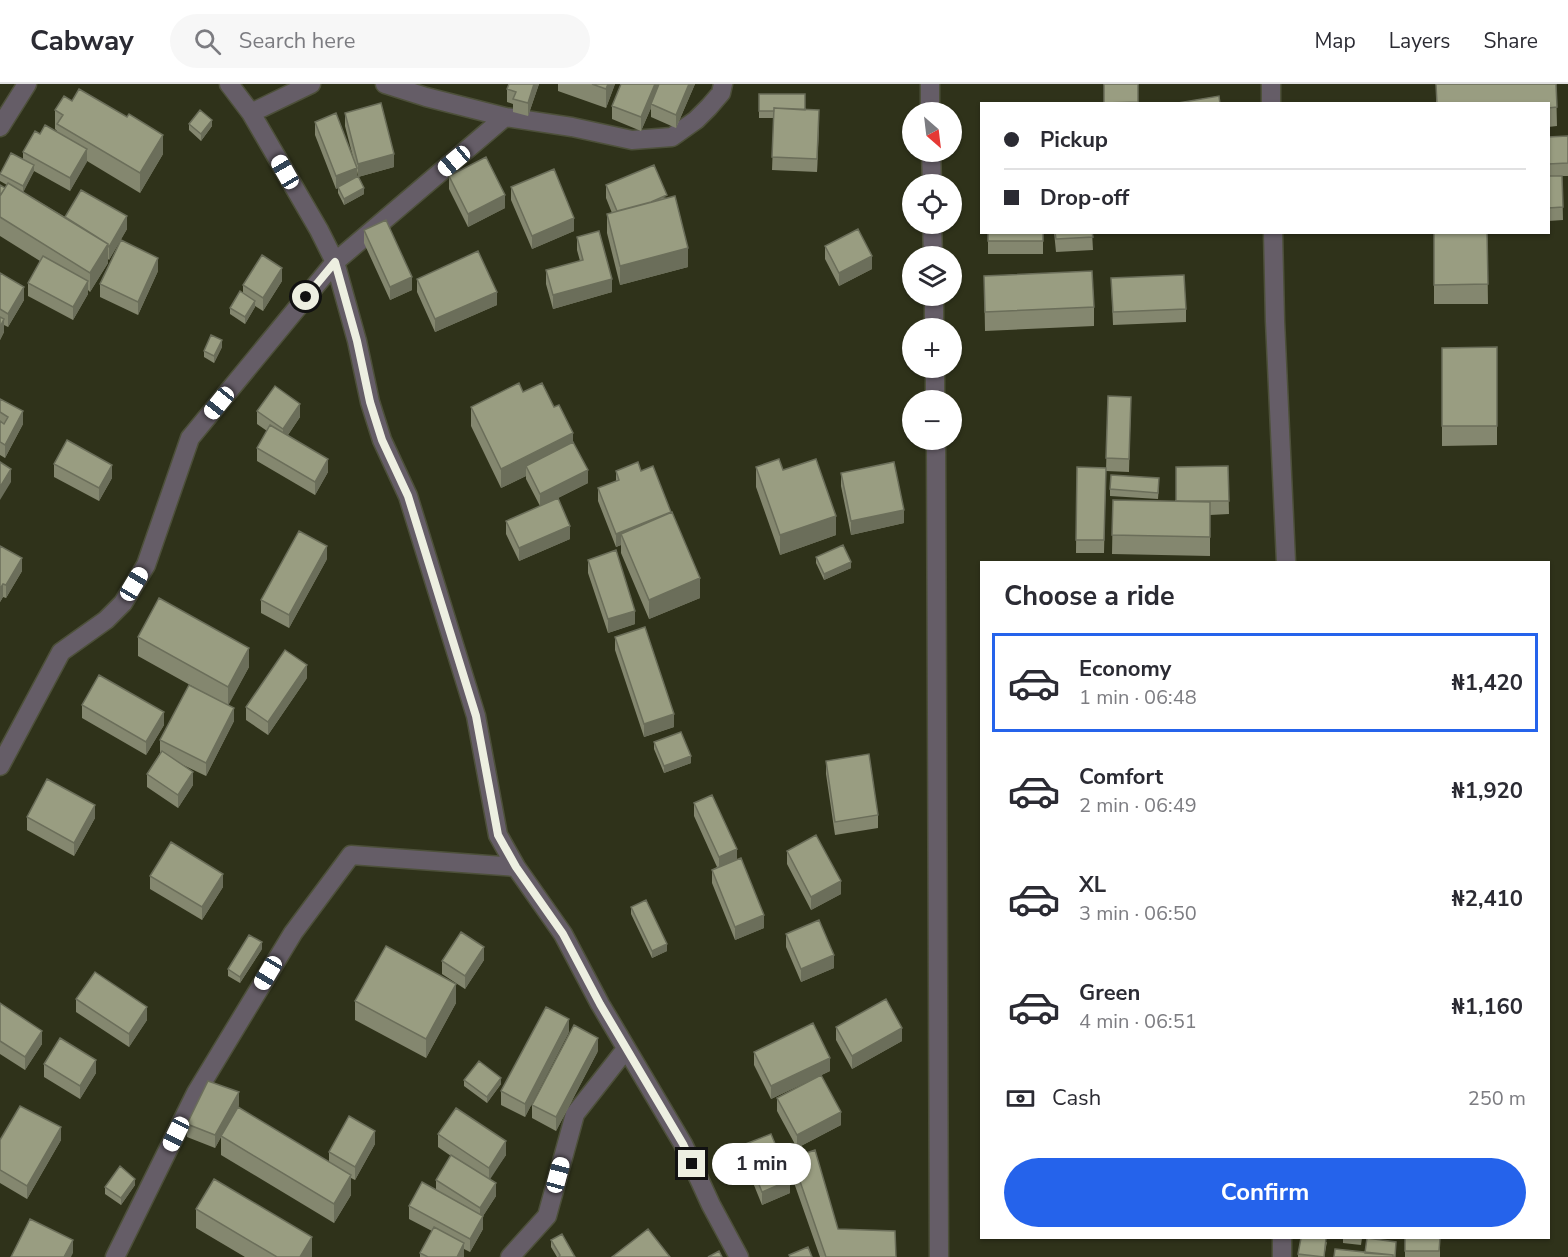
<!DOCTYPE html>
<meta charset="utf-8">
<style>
:root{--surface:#fff;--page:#f7f7f7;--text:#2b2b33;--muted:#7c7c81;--line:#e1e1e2;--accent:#2563eb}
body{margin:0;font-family:"Nunito Sans",sans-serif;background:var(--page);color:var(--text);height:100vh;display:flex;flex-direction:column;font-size:22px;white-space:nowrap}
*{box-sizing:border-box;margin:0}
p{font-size:20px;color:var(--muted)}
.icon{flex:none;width:33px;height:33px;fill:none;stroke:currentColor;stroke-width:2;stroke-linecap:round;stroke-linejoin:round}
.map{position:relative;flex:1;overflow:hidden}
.drawer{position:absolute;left:980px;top:477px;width:570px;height:678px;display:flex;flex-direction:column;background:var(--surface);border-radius:0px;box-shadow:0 2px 4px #0004}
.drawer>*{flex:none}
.top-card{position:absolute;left:980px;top:18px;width:570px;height:132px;border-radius:0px;box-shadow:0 2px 4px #0004;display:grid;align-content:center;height:132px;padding:0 24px;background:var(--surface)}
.needle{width:39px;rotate:152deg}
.fabs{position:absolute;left:902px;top:18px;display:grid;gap:12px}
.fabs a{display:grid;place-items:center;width:60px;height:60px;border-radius:50%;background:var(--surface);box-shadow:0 2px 4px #0004;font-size:30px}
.end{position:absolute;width:27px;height:27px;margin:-14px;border:8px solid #edefe1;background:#111;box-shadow:0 0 0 3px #111}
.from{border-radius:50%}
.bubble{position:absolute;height:42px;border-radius:21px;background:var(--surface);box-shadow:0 2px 4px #0004;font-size:20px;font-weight:700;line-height:42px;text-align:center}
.car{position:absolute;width:18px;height:36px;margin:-18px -9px;border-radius:8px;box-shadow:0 0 4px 2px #0007;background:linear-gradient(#fff 24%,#345 0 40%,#fff 0 76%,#345 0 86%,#fff 0)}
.top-card b{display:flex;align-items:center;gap:21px;height:57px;font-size:22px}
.top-card b+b{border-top:2px solid var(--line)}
.top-card i{width:15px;height:15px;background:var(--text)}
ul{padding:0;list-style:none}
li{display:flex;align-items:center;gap:18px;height:99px;margin:0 12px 9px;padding:0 12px;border:3px solid transparent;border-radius:0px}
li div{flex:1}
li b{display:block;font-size:22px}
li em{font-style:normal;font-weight:700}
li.active{border-color:var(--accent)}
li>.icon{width:54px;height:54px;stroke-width:1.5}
h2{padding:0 24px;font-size:27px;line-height:72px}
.pay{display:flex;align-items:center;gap:15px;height:66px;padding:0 24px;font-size:22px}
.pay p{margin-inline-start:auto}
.cta{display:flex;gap:12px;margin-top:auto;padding:12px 24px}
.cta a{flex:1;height:69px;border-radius:36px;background:var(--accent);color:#fff;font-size:24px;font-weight:700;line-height:69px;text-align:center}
header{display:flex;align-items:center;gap:36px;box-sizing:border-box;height:84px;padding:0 30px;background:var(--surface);border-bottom:2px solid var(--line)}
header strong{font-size:28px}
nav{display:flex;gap:33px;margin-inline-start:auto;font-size:21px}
.search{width:420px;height:54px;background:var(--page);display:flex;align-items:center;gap:15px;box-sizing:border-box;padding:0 21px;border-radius:33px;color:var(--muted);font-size:22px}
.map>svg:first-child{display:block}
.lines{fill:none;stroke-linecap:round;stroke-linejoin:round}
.street-casing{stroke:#4d503a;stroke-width:21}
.street{stroke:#655d67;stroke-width:18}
.wall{fill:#84876f}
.shaded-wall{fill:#6b6e5a}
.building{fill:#999d81;stroke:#6b6e5a;stroke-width:1.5}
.route{stroke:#edefe1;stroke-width:8}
</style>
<header>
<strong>Cabway</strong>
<div class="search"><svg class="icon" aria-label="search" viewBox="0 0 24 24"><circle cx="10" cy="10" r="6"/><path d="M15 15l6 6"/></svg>Search here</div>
<nav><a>Map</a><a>Layers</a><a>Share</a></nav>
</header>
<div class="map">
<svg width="1568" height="1173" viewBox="0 0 1568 1173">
<rect width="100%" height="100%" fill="#2f321a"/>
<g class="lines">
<g class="street-casing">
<path id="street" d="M229,0L251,29L319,146L335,178L357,257L370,318L382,356L408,412L476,632L498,751L516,783L563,850L600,920L683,1060L711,1121L739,1173
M385,0L426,13L505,33L572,43L632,56L672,53L696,36L709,23L721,9L723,0
M930,0V28
M1271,0V20
M251,29L311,0
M0,43L27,0
M931,68L932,100
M932,140L933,172
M1273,148L1275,237L1286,478
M934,212V244
M935,284V316
M936,356L939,1173
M0,682L61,568L106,536L123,519L146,481L190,354L335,178L505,33
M1282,1154V1173
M115,1173L196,1009L293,849L351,771L516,783
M510,1173L547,1132L575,1030L626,965"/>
</g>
<use href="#street" class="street"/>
</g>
<path class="wall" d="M539,0L528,32L513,28V20L507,18V5Z
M558,0H615L606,24L558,7Z
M621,0H695L676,44L651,33V24L641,47L612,35V22Z
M1104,0H1138V20H1104Z
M1436,0H1556L1557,42L1548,43V20H1436Z
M759,10L805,26L819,39L817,88L772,86L774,34H759Z
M72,17L163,70L140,109L87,77L70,107L34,87L23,108L65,133L127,145L109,176L108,175V179L90,208L88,206V210L73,236L28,212V199L40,177L0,152V101L5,104L7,101L0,97V90L23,75V68L40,50L57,48V47L55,45V26Z
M345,29L394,83L358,93L357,87V93L364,110L344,121L338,109V104L336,105L315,51V38L354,77L345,42Z
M189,40L212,42L201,57L189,46Z
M1568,52V92H1562L1563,136L1548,137V53Z
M449,92L505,124L468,143L449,105Z
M606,101L667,114L688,183L620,201L607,149V130L612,129L606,114Z
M511,103L574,147L532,165L511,116Z
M364,146L412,206L390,216L364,159Z
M988,148H1043V170H988Z
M1054,148H1092L1093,166L1056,168Z
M1434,148H1487L1488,220H1434Z
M577,153L612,208L553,225L546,200V186L580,177L577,166Z
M825,162L872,185L839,202L825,175Z
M158,187L138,231L100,213V200Z
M0,189L24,216L8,243L4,241V248L0,256Z
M984,192L1094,223V242L985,247Z
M1111,194L1186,225V238L1113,241Z
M417,195L497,221L435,248L417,208Z
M282,197L263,227L255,222V223L245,240L230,230V224L243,209V201Z
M222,263L214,279L204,273V267Z
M1497,263V361L1442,362V264Z
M523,308L554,323L573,358L588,399L558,414L570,455L519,477L506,450V437L540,422L526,395V392L501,404L471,342V323Z
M1108,312L1131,313L1129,388L1106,387Z
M0,315L23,340L5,374L0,371Z
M257,327L300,333L288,351L328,388L315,411L257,377V364L267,347L257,340Z
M54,380L112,394L99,417L54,393Z
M1228,382L1229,430L1210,431V472L1112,470L1113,416L1176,417Z
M756,383L783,386L836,451L780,471L756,403Z
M1077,383L1106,384L1104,469H1076Z
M616,387H641L700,514L649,535L621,469V461L616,463L598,417V404L616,397Z
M841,389L904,439L851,451L841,402Z
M1159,401L1158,415L1110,412V405Z
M0,462L22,487L6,514L3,513L0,518Z
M816,473L851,484L824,496L816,479Z
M327,475L289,544L261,529V516Z
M588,476L635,540L608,549L588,489Z
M138,553L249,583L228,621L234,637L206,692L181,680L193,701L178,724L147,703V690L160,669V656L208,611L138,572Z
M615,553L674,643L644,653L615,566Z
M307,594L268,651L246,636V623Z
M82,621L164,641L146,671L82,634Z
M654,658L691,679L664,689L654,665Z
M826,677L878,731V744L835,751L826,690Z
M694,719L737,775L764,844L735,856L712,799V786L717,783L694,732Z
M27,733L95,734L74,772L27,746Z
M787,767L841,810L811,826L787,780Z
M150,792L223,803L202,836L150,805Z
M631,823L667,867L652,874L631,830Z
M786,850L834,884L801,898L786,863Z
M262,865L240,899L228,892V885Z
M484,876L465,905L442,890V877Z
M76,915L147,936L129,963L76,928Z
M355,917L456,919L426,974L355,936Z
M0,919L42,960L25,986L0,970Z
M836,943L902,957L852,985L836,956Z
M569,948L525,1033L501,1021V1007Z
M598,967L556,1047L532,1034V1021Z
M754,968L830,987L771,1015L754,981Z
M44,980L96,989L80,1015L44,993Z
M464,996L501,1000L487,1019L464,1002Z
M777,1014L841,1041L797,1064L777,1027Z
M239,1021L237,1026L329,1078V1068L375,1060L355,1096L351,1094V1111L334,1139L221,1071V1053L215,1064L187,1053V1040Z
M438,1050L506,1071L489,1095L496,1112L483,1132V1145L470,1168L464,1165V1173H420V1169L432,1147L409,1135V1122L436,1106V1096L451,1072L438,1063Z
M0,1056H61L27,1115L0,1099Z
M743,1061L790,1109L762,1121L743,1074Z
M792,1074L838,1145L896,1173H820L792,1093Z
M135,1101L121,1121L105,1110V1103Z
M196,1125L312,1172V1173H245L196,1144Z
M1343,1154H1362L1361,1161L1343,1159Z
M1405,1154H1440V1173H1405Z
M551,1156L575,1173H557L551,1163Z
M1327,1158L1324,1173H1298V1170Z"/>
<path class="shaded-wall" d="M534,0H539L528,32V19Z
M608,0H615L606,24V5Z
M655,0H661L651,20V24L641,47V33Z
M689,0H695L676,44V31Z
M819,26V39L817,88V75Z
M212,36V42L201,57V50Z
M163,51V70L140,109V89Z
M87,65V78L70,107V94Z
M394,70V83L358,93V80Z
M34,81V87L23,109V102Z
M357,84V97L338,103V104L336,105V92Z
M364,104V110L344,121V115Z
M505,111V124L468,143V130Z
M127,132V145L109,176V163Z
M574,134V147L532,165V152Z
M108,160V179L90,208V189Z
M688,164V183L620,201V182Z
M872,172V185L839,202V189Z
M158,174V187L138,231V218Z
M282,184V197L263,227V214Z
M412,193V206L390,216V203Z
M612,195V208L553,225V211Z
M88,197V210L73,236V223Z
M24,203V216L8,243V230Z
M497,208V221L435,248V235Z
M255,217V223L245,240V233Z
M4,235V248L0,256V243Z
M222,256V263L214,279V272Z
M300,320V333L283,358V345Z
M23,327V340L5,374V361Z
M573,349V369L526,382V392L501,404V385Z
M328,375V388L315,411V398Z
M112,381V394L99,417V404Z
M11,385V398L0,416V403Z
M588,386V399L540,423V410Z
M904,426V439L851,451V437Z
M671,428L621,450V461L616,463V450Z
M836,432V451L780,471V451Z
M570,442V455L519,477V464Z
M327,462V475L289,544V531Z
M22,474V487L6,514V501Z
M851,478V484L824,496V490Z
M700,494V514L649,535V516Z
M3,500V513L0,518V505Z
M635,527V540L608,549V535Z
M249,564V583L228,622V603Z
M307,581V594L268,651V638Z
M234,624V637L206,692V679Z
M164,628V641L146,671V658Z
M674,630V643L644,653V640Z
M691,672V679L664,689V682Z
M193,688V701L178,724V711Z
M95,721V734L74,772V759Z
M737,765V778L719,786V773Z
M223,790V803L202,836V823Z
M841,797V810L811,826V813Z
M764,831V844L735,856V843Z
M262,858V865L240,899V893Z
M667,860V867L652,874V867Z
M484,863V876L465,905V892Z
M834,871V884L801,898V885Z
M456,900V919L426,974V955Z
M147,923V936L129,963V950Z
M569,935V948L525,1033V1020Z
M902,944V957L852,985V972Z
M42,947V960L25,986V973Z
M598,954V967L556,1047V1033Z
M830,974V987L771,1015V1002Z
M96,976V989L80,1015V1002Z
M501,994V1000L487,1019V1013Z
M239,1008V1021L215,1064V1051Z
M841,1028V1041L797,1064V1051Z
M61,1043V1056L27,1115V1102Z
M375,1047V1060L355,1096V1083Z
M506,1057V1071L489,1097V1084Z
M351,1091V1111L334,1139V1120Z
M135,1095V1101L121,1121V1114Z
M790,1096V1109L762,1121V1108Z
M496,1099V1112L483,1132V1145L470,1168V1155L480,1137V1124Z
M312,1153V1173H300Z
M73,1156V1169L71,1173H64Z
M464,1159V1173H457Z"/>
<path class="building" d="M509,0H534L528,19L513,15L516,8L507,5Z
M592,0H608L606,5Z
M621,0H655L641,33L612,22Z
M659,0H689L676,31L651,20Z
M1104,0H1138V18L1104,19Z
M1436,0H1556L1557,23L1548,24V20H1437Z
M79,5L127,33L129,30L163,51L140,89L57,40L63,31L55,26L64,12L72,17Z
M759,10H805V26L774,24V27H759Z
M1219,12L1220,20H1172Z
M381,19L394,70L358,80L345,29Z
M774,24L819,26L817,75L772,73Z
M200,26L212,36L201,50L189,40Z
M336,29L357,84L336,92L315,38Z
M45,41L87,65L70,94L23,68L35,47L40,50Z
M1568,52V79L1548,80V53Z
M11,69L34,81L23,102L0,90Z
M486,73L505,111L468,130L449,92Z
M654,81L667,111L651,118L617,127L606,101Z
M554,85L574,134L532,152L511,103Z
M358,92L364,104L344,115L338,103Z
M1548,92H1562L1563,123L1548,124Z
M8,99L108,160L90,189L0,133V112Z
M0,101L5,104L0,112Z
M81,106L127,132L109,163L108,162V160L65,133Z
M675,112L688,164L620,182L607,130Z
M386,136L412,193L390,203L364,146Z
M858,145L872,172L839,189L825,162Z
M599,147L612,195L553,211L546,186L583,176L577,153Z
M988,148H1043V157H988Z
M1055,148H1092L1093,153L1056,155Z
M1434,148H1487L1488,200L1434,201Z
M121,156L158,174L138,218L100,200Z
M478,167L497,208L435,235L417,195Z
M262,171L282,184L263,214L243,201Z
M43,172L88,197L73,223L28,199Z
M1092,187L1094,223L985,228L984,192Z
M0,189L24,203L8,230L0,225Z
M1184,191L1186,225L1113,228L1111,194Z
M240,207L255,217L245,233L230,224Z
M0,233L4,235L0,243Z
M211,251L222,256L214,272L204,267Z
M1497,263V342H1442V264Z
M519,299L523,308L542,299L554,323L559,321L573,349L501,385L471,323Z
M275,302L300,320L283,345L257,327Z
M1108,312L1131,313L1129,375L1106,374Z
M0,315L23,327L5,361L0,358V337L4,340L8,333L0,328Z
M270,341L328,375L315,398L257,364Z
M67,356L112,381L99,404L54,380Z
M573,358L588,386L540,410L526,382Z
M779,375L783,386L816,375L836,432L780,451L756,383Z
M0,378L11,385L0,403Z
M638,378L641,387L653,382L671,428L616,450L598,404L619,396L616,387Z
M894,378L904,426L851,437L841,389Z
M1228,382L1229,417H1176V383Z
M1077,383L1106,384L1104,456H1076Z
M1111,391L1159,394L1158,409L1110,405Z
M558,414L570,442L519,464L506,437Z
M1113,416L1210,418V453L1112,451Z
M672,428L700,494L649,516L621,450Z
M299,447L327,462L289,531L261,516Z
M843,461L851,478L824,490L816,473Z
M0,462L22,474L6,501L3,500L0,505Z
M616,466L635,527L608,535L588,476Z
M159,514L249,564L228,603L138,553Z
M645,543L674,630L644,640L615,553Z
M285,566L307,581L268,638L246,623Z
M99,591L164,628L146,658L82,621Z
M189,601L234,624L206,679L160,656Z
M681,648L691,672L664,682L654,658Z
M162,667L193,688L178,711L147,690Z
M869,670L878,731L835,738L826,677Z
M47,695L95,721L74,759L27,733Z
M712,711L737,765L719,773L694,719Z
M816,751L841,797L811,813L787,767Z
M171,758L223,790L202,823L150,792Z
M741,774L764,831L735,843L712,786Z
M646,816L667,860L652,867L631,823Z
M819,836L834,871L801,885L786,850Z
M461,848L484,863L465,892L442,877Z
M249,851L262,858L240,893L228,885Z
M386,862L456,900L426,955L355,917Z
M95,888L147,923L129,950L76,915Z
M886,915L902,944L852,972L836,943Z
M0,919L42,947L25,973L0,957Z
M546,923L569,935L525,1020L501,1007Z
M813,939L830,974L771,1002L754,968Z
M574,941L598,954L556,1033L532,1021Z
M60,954L96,976L80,1002L44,980Z
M479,977L501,994L487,1013L464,996Z
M821,991L841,1028L797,1051L777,1014Z
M208,997L239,1008L215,1051L187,1040Z
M20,1022L61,1043L27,1102L0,1086V1056Z
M238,1023L351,1091L334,1120L221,1052Z
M456,1024L506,1057L489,1084L438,1050Z
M349,1032L375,1047L355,1083L329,1068Z
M771,1050L790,1096L762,1108L743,1061Z
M815,1066L838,1145L895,1147L896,1173H826L792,1074Z
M451,1071L496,1099L480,1124L436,1096Z
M120,1082L135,1095L121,1114L105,1103Z
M214,1095L312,1153L300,1173H277L196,1125Z
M422,1098L483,1132L470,1155L409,1122Z
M30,1135L73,1156L64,1173H11Z
M434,1143L464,1159L457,1173H428L420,1169Z
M648,1145L670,1173H612Z
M562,1150L575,1173H559L560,1171L551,1156Z
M1301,1154H1326L1324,1173L1298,1170Z
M1367,1154L1396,1158L1395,1173H1393V1171L1365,1169Z
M1405,1154H1440L1439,1167H1405Z
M808,1163L812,1173H790L789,1171Z
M1335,1165L1393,1171V1173H1334Z
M719,1167L722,1173H708Z"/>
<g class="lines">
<path class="route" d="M306,213L335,178L357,257L370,318L382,356L408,412L476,632L498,751L516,783L563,850L600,920L683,1060L692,1080"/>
</g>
</svg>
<div class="fabs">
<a><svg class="needle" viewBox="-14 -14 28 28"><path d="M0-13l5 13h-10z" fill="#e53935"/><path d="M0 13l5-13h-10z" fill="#7c7c81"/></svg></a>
<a><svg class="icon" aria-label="locate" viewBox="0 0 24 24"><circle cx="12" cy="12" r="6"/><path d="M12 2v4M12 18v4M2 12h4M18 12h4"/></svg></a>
<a><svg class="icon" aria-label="layers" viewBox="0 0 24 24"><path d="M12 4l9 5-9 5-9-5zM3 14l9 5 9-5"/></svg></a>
<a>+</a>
<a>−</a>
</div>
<i class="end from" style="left:306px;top:213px"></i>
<i class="end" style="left:692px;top:1080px"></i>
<div class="bubble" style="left:712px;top:1059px;width:99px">1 min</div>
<i class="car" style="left:454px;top:77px;rotate:230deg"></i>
<i class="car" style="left:285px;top:88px;rotate:330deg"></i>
<i class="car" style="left:219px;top:319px;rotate:219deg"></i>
<i class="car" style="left:134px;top:500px;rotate:31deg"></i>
<i class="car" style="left:268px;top:889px;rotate:211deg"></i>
<i class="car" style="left:176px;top:1050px;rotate:206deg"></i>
<i class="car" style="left:558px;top:1091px;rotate:15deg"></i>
<div class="top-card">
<b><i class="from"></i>Pickup</b>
<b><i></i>Drop-off</b>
</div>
<section class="drawer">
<h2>Choose a ride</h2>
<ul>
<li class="active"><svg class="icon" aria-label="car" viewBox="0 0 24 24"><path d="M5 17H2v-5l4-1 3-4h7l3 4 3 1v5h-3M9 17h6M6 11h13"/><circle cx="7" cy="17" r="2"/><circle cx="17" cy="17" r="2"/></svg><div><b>Economy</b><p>1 min · 06:48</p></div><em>₦1,420</em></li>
<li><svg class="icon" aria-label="car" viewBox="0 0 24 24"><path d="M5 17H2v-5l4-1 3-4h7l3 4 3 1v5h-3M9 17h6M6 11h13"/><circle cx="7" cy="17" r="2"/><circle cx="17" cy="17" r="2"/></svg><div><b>Comfort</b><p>2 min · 06:49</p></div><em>₦1,920</em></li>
<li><svg class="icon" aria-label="car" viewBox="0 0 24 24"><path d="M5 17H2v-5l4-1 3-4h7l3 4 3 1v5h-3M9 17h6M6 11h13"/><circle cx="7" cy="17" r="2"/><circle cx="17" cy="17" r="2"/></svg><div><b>XL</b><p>3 min · 06:50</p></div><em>₦2,410</em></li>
<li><svg class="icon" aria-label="car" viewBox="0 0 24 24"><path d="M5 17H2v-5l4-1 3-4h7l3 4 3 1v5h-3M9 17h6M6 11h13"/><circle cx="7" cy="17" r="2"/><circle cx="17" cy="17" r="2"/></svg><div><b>Green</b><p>4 min · 06:51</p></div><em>₦1,160</em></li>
</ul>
<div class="pay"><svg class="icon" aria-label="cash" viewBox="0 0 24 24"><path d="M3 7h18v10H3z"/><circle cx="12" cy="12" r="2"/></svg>Cash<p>250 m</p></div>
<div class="cta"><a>Confirm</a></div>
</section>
</div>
